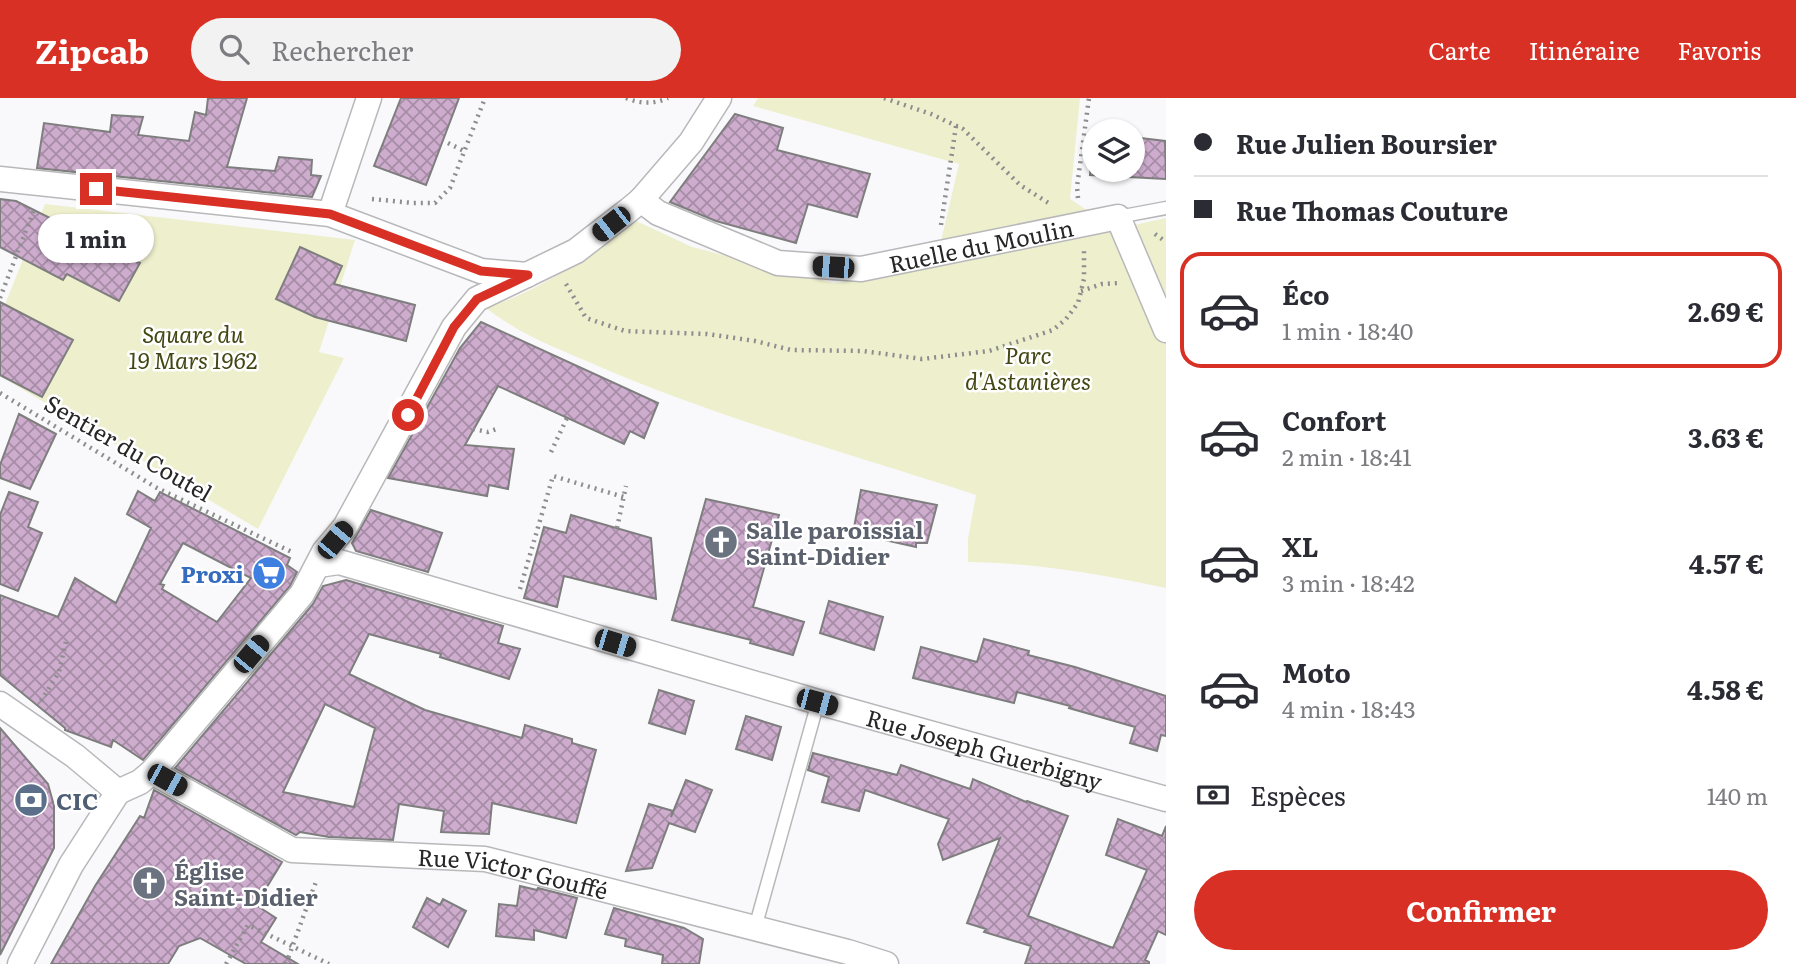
<!DOCTYPE html>
<html lang="fr">
<meta charset="utf-8">
<style>
:root{--surface:#fff;--page:#f2f2f3;--text:#2b2b33;--muted:#7c7c81;--line:#e1e1e2;--accent:#d93025}
body{margin:0;font-family:Literata,serif;background:var(--page);color:var(--text);height:100vh;display:flex;flex-direction:column;font-size:26px;white-space:nowrap}
*{box-sizing:border-box;margin:0}
p{font-size:23px;color:var(--muted)}
.icon{flex:none;width:38px;height:38px;fill:none;stroke:currentColor;stroke-width:2;stroke-linecap:round;stroke-linejoin:round}
.map{position:relative;flex:1;overflow:hidden}
.details{display:flex;flex-direction:column;background:var(--surface);width:630px}
.details>*{flex:none}
.top-card{display:grid;align-content:center;height:154px;padding:0 28px;background:var(--surface)}
.buttons{position:absolute;left:1082px;top:21px;display:grid;gap:14px}
.buttons a{display:grid;place-items:center;width:63px;height:63px;border-radius:50%;background:var(--surface);box-shadow:0 2px 5px #0004;font-size:35px}
.end{position:absolute;width:32px;height:32px;margin:-16px;border:9px solid #d93025;background:#fff;box-shadow:0 0 0 4px #fff}
.from{border-radius:50%}
.bubble{position:absolute;height:49px;border-radius:24px;background:var(--surface);box-shadow:0 2px 5px #0004;font-size:23px;font-weight:700;line-height:49px;text-align:center}
.car{position:absolute;width:21px;height:42px;margin:-21px -10px;border-radius:9px;box-shadow:0 0 5px 2px #0007;background:linear-gradient(#222 24%,#8ab4d8 0 40%,#222 0 76%,#8ab4d8 0 86%,#222 0)}
.top-card b{display:flex;align-items:center;gap:24px;height:66px;font-size:26px}
.top-card b+b{border-top:2px solid var(--line)}
.top-card i{width:18px;height:18px;background:var(--text)}
ul{padding:0;list-style:none}
li{display:flex;align-items:center;gap:21px;height:116px;margin:0 14px 10px;padding:0 14px;border:4px solid transparent;border-radius:21px}
li div{flex:1}
li b{display:block;font-size:26px}
li em{font-style:normal;font-weight:700}
li.on{border-color:var(--accent)}
li>.icon{width:63px;height:63px;stroke-width:1.5}
.pay{display:flex;align-items:center;gap:18px;height:77px;padding:0 28px;font-size:26px}
.pay p{margin-inline-start:auto}
.action{display:flex;gap:14px;margin-top:auto;padding:14px 28px}
.action a{flex:1;height:80px;border-radius:42px;background:var(--accent);color:#fff;font-size:28px;font-weight:700;line-height:80px;text-align:center}
header{display:flex;align-items:center;gap:42px;box-sizing:border-box;height:98px;padding:0 35px;background:var(--accent);color:#fff}
header strong{font-size:33px}
nav{display:flex;gap:38px;margin-inline-start:auto;font-size:24px}
.search{width:490px;height:63px;background:var(--page);display:flex;align-items:center;gap:18px;box-sizing:border-box;padding:0 24px;border-radius:38px;color:var(--muted);font-size:26px}
main{display:flex;flex:1;min-height:0}
.map>svg:first-child{display:block}
.green{fill:#edefcd}
.building{fill:url(#building-cross-hatch);stroke:#7f7e7f;stroke-width:2;fill-rule:evenodd}
.lines{fill:none;stroke-linecap:round;stroke-linejoin:round}
.service-casing{stroke:#b8b8ba;stroke-width:15}
.minor-casing{stroke:#b8b8ba;stroke-width:27}
.path{stroke:#8d8d8e;stroke-width:4.5;stroke-dasharray:2 5;stroke-linecap:butt}
.service{stroke:#fff;stroke-width:12}
.minor{stroke:#fff;stroke-width:24}
.route{stroke:#d93025;stroke-width:9}
.labels{text-anchor:middle;dominant-baseline:central;stroke-width:5;stroke-linejoin:round;paint-order:stroke}
.street-label{font-size:23px;fill:#272728;stroke:#fff}
.park-label{font-size:23px;font-style:italic;fill:#454613;stroke:#fff}
.worship-label{font-size:23px;font-weight:bold;fill:#5b616d;stroke:#fff;text-anchor:start}
.shop-label{font-size:23px;font-weight:bold;fill:#366cbe;stroke:#fff;text-anchor:end}
.service-label{font-size:23px;font-weight:bold;fill:#4e5e75;stroke:#fff;text-anchor:start}
</style>
<header>
<strong>Zipcab</strong>
<div class="search"><svg class="icon" aria-label="search" viewBox="0 0 24 24"><circle cx="10" cy="10" r="6"/><path d="M15 15l6 6"/></svg>Rechercher</div>
<nav><a>Carte</a><a>Itinéraire</a><a>Favoris</a></nav>
</header>
<main>
<div class="map">
<svg width="1166" height="866" viewBox="0 0 1166 866">
<defs>
<pattern id="building-cross-hatch" width="8" height="8" patternUnits="userSpaceOnUse" patternTransform="scale(1.75)"><rect width="8" height="8" fill="#cdaccd"/><path d="M0 0l8 8M0 8l8-8" fill="none" stroke="#a68ca6"/></pattern>
</defs>
<rect width="100%" height="100%" fill="#f9f9fb"/>
<path class="green" d="M758,0H1080L1070,101L1116,131L1166,120V490C1098,476 1037,465 968,464V441L976,397C851,356 718,320 598,268C555,249 524,239 486,210C534,195 597,156 634,122L692,149L834,185L935,169L959,66L753,8Z
M45,106L355,142L319,254L344,260L258,431L0,278V219Z"/>
<path class="building" d="M208,0H247L227,69L275,73L279,59L312,62L311,77L321,78L312,99L37,70L44,25L110,34L112,17L143,19L138,37L189,43L195,14L206,17Z
M401,0H459L426,87L374,68Z
M735,16L783,30L777,52L870,76L857,119L808,106L796,145L716,123L670,104Z
M1132,39L1165,43L1166,81L1090,77L1093,43L1094,72H1132Z
M0,101L16,103L140,165L119,203L67,176L63,182L0,149Z
M300,149L342,168L334,186L415,207L406,243L315,219L276,201Z
M0,204L73,242L42,299L0,277Z
M481,224L658,305L644,340L630,333L624,346L498,288L465,347L514,351L508,391L489,387L487,398L388,380L460,250Z
M19,316L56,336L30,391L0,380V367Z
M861,392L937,407L927,445H916V449L853,435Z
M138,393L155,403L160,394L290,460L287,467L297,474L290,488L143,662L113,642L111,649L65,632V630L0,577V497L58,519L75,480L116,505L151,430L127,416ZM183,445L251,480L217,524L162,491L164,487L160,486Z
M9,394L38,404L28,429L42,435L18,493L0,486V417Z
M706,401L779,417L753,509L804,524L793,557L750,545L751,542L672,522Z
M371,412L442,435L428,474L356,453L352,445Z
M571,417L651,440L656,501L564,478L557,509L524,500L544,429L566,435Z
M346,482L503,528L498,545L520,551L509,581L440,559L441,556L369,536L349,576L425,612L522,640L525,627L572,641V645L596,652L576,725L492,705L489,736L441,734L444,713L399,706L393,742L329,739L300,734L296,737L175,670L313,506L323,488ZM325,606L375,630L354,709L283,694Z
M829,503L883,519L874,552L820,535Z
M984,541L1029,553L1028,557L1075,569L1166,598V638L1161,637L1157,653L1130,645L1135,629L1069,610L1070,608L1017,594L1014,605L913,580L921,549L977,564Z
M659,592L694,603L685,636L649,625Z
M746,618L781,629L772,662L736,651Z
M0,630L48,686L54,708V750L0,857Z
M813,655L897,677L901,667L970,691L973,681L1026,704L1027,703L1068,718L1028,818L1113,850L1147,772L1106,757L1118,721L1162,738L1166,728V837L1158,833L1145,862L1149,864V866H1025L1031,848L984,834L986,831L967,825L1000,740L943,762L938,746L949,721L865,692L859,713L822,704L829,679L808,672Z
M686,682L712,692L695,734L669,725L652,770L626,773L649,706L673,713L671,719Z
M154,692L282,764L256,807L276,820L261,844L298,866H246L200,840L179,848L168,866H51L95,788L140,718L144,720Z
M520,788L537,792L538,790L577,800L566,840L534,832V842L496,838L499,806L517,808Z
M427,800L440,807L443,801L466,813L448,849L413,829Z
M614,810L684,830L703,841L699,866H662L663,857L625,848L626,841L605,836Z"/>
<g class="lines">
<g class="service-casing">
<path id="service" d="M1118,119L1166,110
M755,830L818,604"/>
</g>
<g class="minor-casing">
<g id="minor">
<path d="M0,81L330,116L481,173L527,177"/>
<path id="s1" d="M641,102L658,115L778,165L861,171L1118,119L1166,232"/>
<path d="M330,116L369,0"/>
<path id="s2" d="M318,467L339,464L346,466L818,604L1166,701"/>
<path d="M0,606L75,658L118,694"/>
<path id="s3" d="M152,674L292,752L485,761L848,854L886,866"/>
<path d="M118,694L140,684L152,674L302,496L324,454L345,429L454,229L477,201L576,153L629,112L641,102L691,44L719,0"/>
<path d="M20,866L71,767L118,694"/>
</g>
</g>
<path class="path" d="M626,0C640,6 655,6 668,0
M884,0L931,16L963,31L1020,87L1050,106
M448,45L464,53
M1078,100L1077,89L1089,0
M372,101L413,105H435L450,90L485,0
M941,127L956,28
M1155,136L1166,144
M566,186L586,220L625,233L707,236L755,243L791,252L863,253L922,261L989,253L1053,232L1066,221L1078,205L1084,181V151
M1081,193L1102,186L1119,185
M0,200L35,109
M0,295L157,390L294,455
M473,331L488,334L499,330
M551,354L567,320
M617,430L626,388
M520,491L553,378L624,399
M41,603L59,574L67,539
M226,866L248,827L329,866
M286,866L317,781"/>
<use href="#service" class="service"/>
<use href="#minor" class="minor"/>
</g>
<g class="lines">
<path class="route" d="M96,91L330,116L481,173L528,177L477,201L454,229L408,317"/>
</g>
<defs>
<g id="church-disc" transform="scale(1.75)"><circle r="9.5" fill="#6b7280" stroke="#fff"/><path d="M-1.2-6h2.4v3.5h3.3v2.4h-3.3V6h-2.4V-.1h-3.3v-2.4h3.3Z" fill="#fff"/></g>
<g id="supermarket-disc" transform="scale(1.75)"><circle r="9.5" fill="#3f7fe0" stroke="#fff"/><path d="M-6-5.5h2.5l.6 2H6L4.5 2H-2.5L-4.4-4H-6ZM-1.5 3.2a1.3 1.3 0 1 0 .1 0ZM3 3.2a1.3 1.3 0 1 0 .1 0Z" fill="#fff"/></g>
<g id="bank-disc" transform="scale(1.75)"><circle r="9.5" fill="#5c6f8a" stroke="#fff"/><path d="M-6-4H6V4H-6ZM0-2.3a2.3 2.3 0 1 0 0 4.6a2.3 2.3 0 1 0 0-4.6Z" fill="#fff"/></g>
</defs>
<g fill-rule="evenodd">
<use href="#church-disc" x="721" y="444"/>
<use href="#supermarket-disc" x="269" y="475"/>
<use href="#bank-disc" x="31" y="702"/>
<use href="#church-disc" x="149" y="785"/>
</g>
<g class="labels">
<g class="street-label">
<text stroke="none"><textPath href="#s1" startOffset="357">Ruelle du Moulin</textPath></text>
<text transform="translate(129 349) rotate(30)">Sentier du Coutel</text>
<text stroke="none"><textPath href="#s2" startOffset="693">Rue Joseph Guerbigny</textPath></text>
<text stroke="none"><textPath href="#s3" startOffset="383">Rue Victor Gouffé</textPath></text>
</g>
<g class="park-label">
<text x="193" y="235">Square du<tspan x="193" dy="26">19 Mars 1962</tspan></text>
<text x="1028" y="256">Parc<tspan x="1028" dy="26">d'Astanières</tspan></text>
</g>
<g class="worship-label">
<text x="746" y="431">Salle paroissial<tspan x="746" dy="26">Saint-Didier</tspan></text>
<text x="174" y="772">Église<tspan x="174" dy="26">Saint-Didier</tspan></text>
</g>
<g class="shop-label">
<text x="244" y="475">Proxi</text>
</g>
<g class="service-label">
<text x="56" y="702">CIC</text>
</g>
</g>
</svg>
<div class="buttons">
<a><svg class="icon" aria-label="layers" viewBox="0 0 24 24"><path d="M12 4l9 5-9 5-9-5zM3 14l9 5 9-5"/></svg></a>
</div>
<i class="end from" style="left:408px;top:317px"></i>
<i class="end" style="left:96px;top:91px"></i>
<div class="bubble" style="left:38px;top:116px;width:116px">1 min</div>
<i class="car" style="left:611px;top:126px;rotate:232deg"></i>
<i class="car" style="left:833px;top:169px;rotate:274deg"></i>
<i class="car" style="left:335px;top:442px;rotate:40deg"></i>
<i class="car" style="left:615px;top:545px;rotate:107deg"></i>
<i class="car" style="left:251px;top:556px;rotate:40deg"></i>
<i class="car" style="left:817px;top:604px;rotate:105deg"></i>
<i class="car" style="left:167px;top:682px;rotate:119deg"></i>
</div>
<section class="details">
<div class="top-card">
<b><i class="from"></i>Rue Julien Boursier</b>
<b><i></i>Rue Thomas Couture</b>
</div>
<ul>
<li class="on"><svg class="icon" aria-label="car" viewBox="0 0 24 24"><path d="M5 17H2v-5l4-1 3-4h7l3 4 3 1v5h-3M9 17h6M6 11h13"/><circle cx="7" cy="17" r="2"/><circle cx="17" cy="17" r="2"/></svg><div><b>Éco</b><p>1 min · 18:40</p></div><em>2.69 €</em></li>
<li><svg class="icon" aria-label="car" viewBox="0 0 24 24"><path d="M5 17H2v-5l4-1 3-4h7l3 4 3 1v5h-3M9 17h6M6 11h13"/><circle cx="7" cy="17" r="2"/><circle cx="17" cy="17" r="2"/></svg><div><b>Confort</b><p>2 min · 18:41</p></div><em>3.63 €</em></li>
<li><svg class="icon" aria-label="car" viewBox="0 0 24 24"><path d="M5 17H2v-5l4-1 3-4h7l3 4 3 1v5h-3M9 17h6M6 11h13"/><circle cx="7" cy="17" r="2"/><circle cx="17" cy="17" r="2"/></svg><div><b>XL</b><p>3 min · 18:42</p></div><em>4.57 €</em></li>
<li><svg class="icon" aria-label="car" viewBox="0 0 24 24"><path d="M5 17H2v-5l4-1 3-4h7l3 4 3 1v5h-3M9 17h6M6 11h13"/><circle cx="7" cy="17" r="2"/><circle cx="17" cy="17" r="2"/></svg><div><b>Moto</b><p>4 min · 18:43</p></div><em>4.58 €</em></li>
</ul>
<div class="pay"><svg class="icon" aria-label="cash" viewBox="0 0 24 24"><path d="M3 7h18v10H3z"/><circle cx="12" cy="12" r="2"/></svg>Espèces<p>140 m</p></div>
<div class="action"><a>Confirmer</a></div>
</section>
</main>
